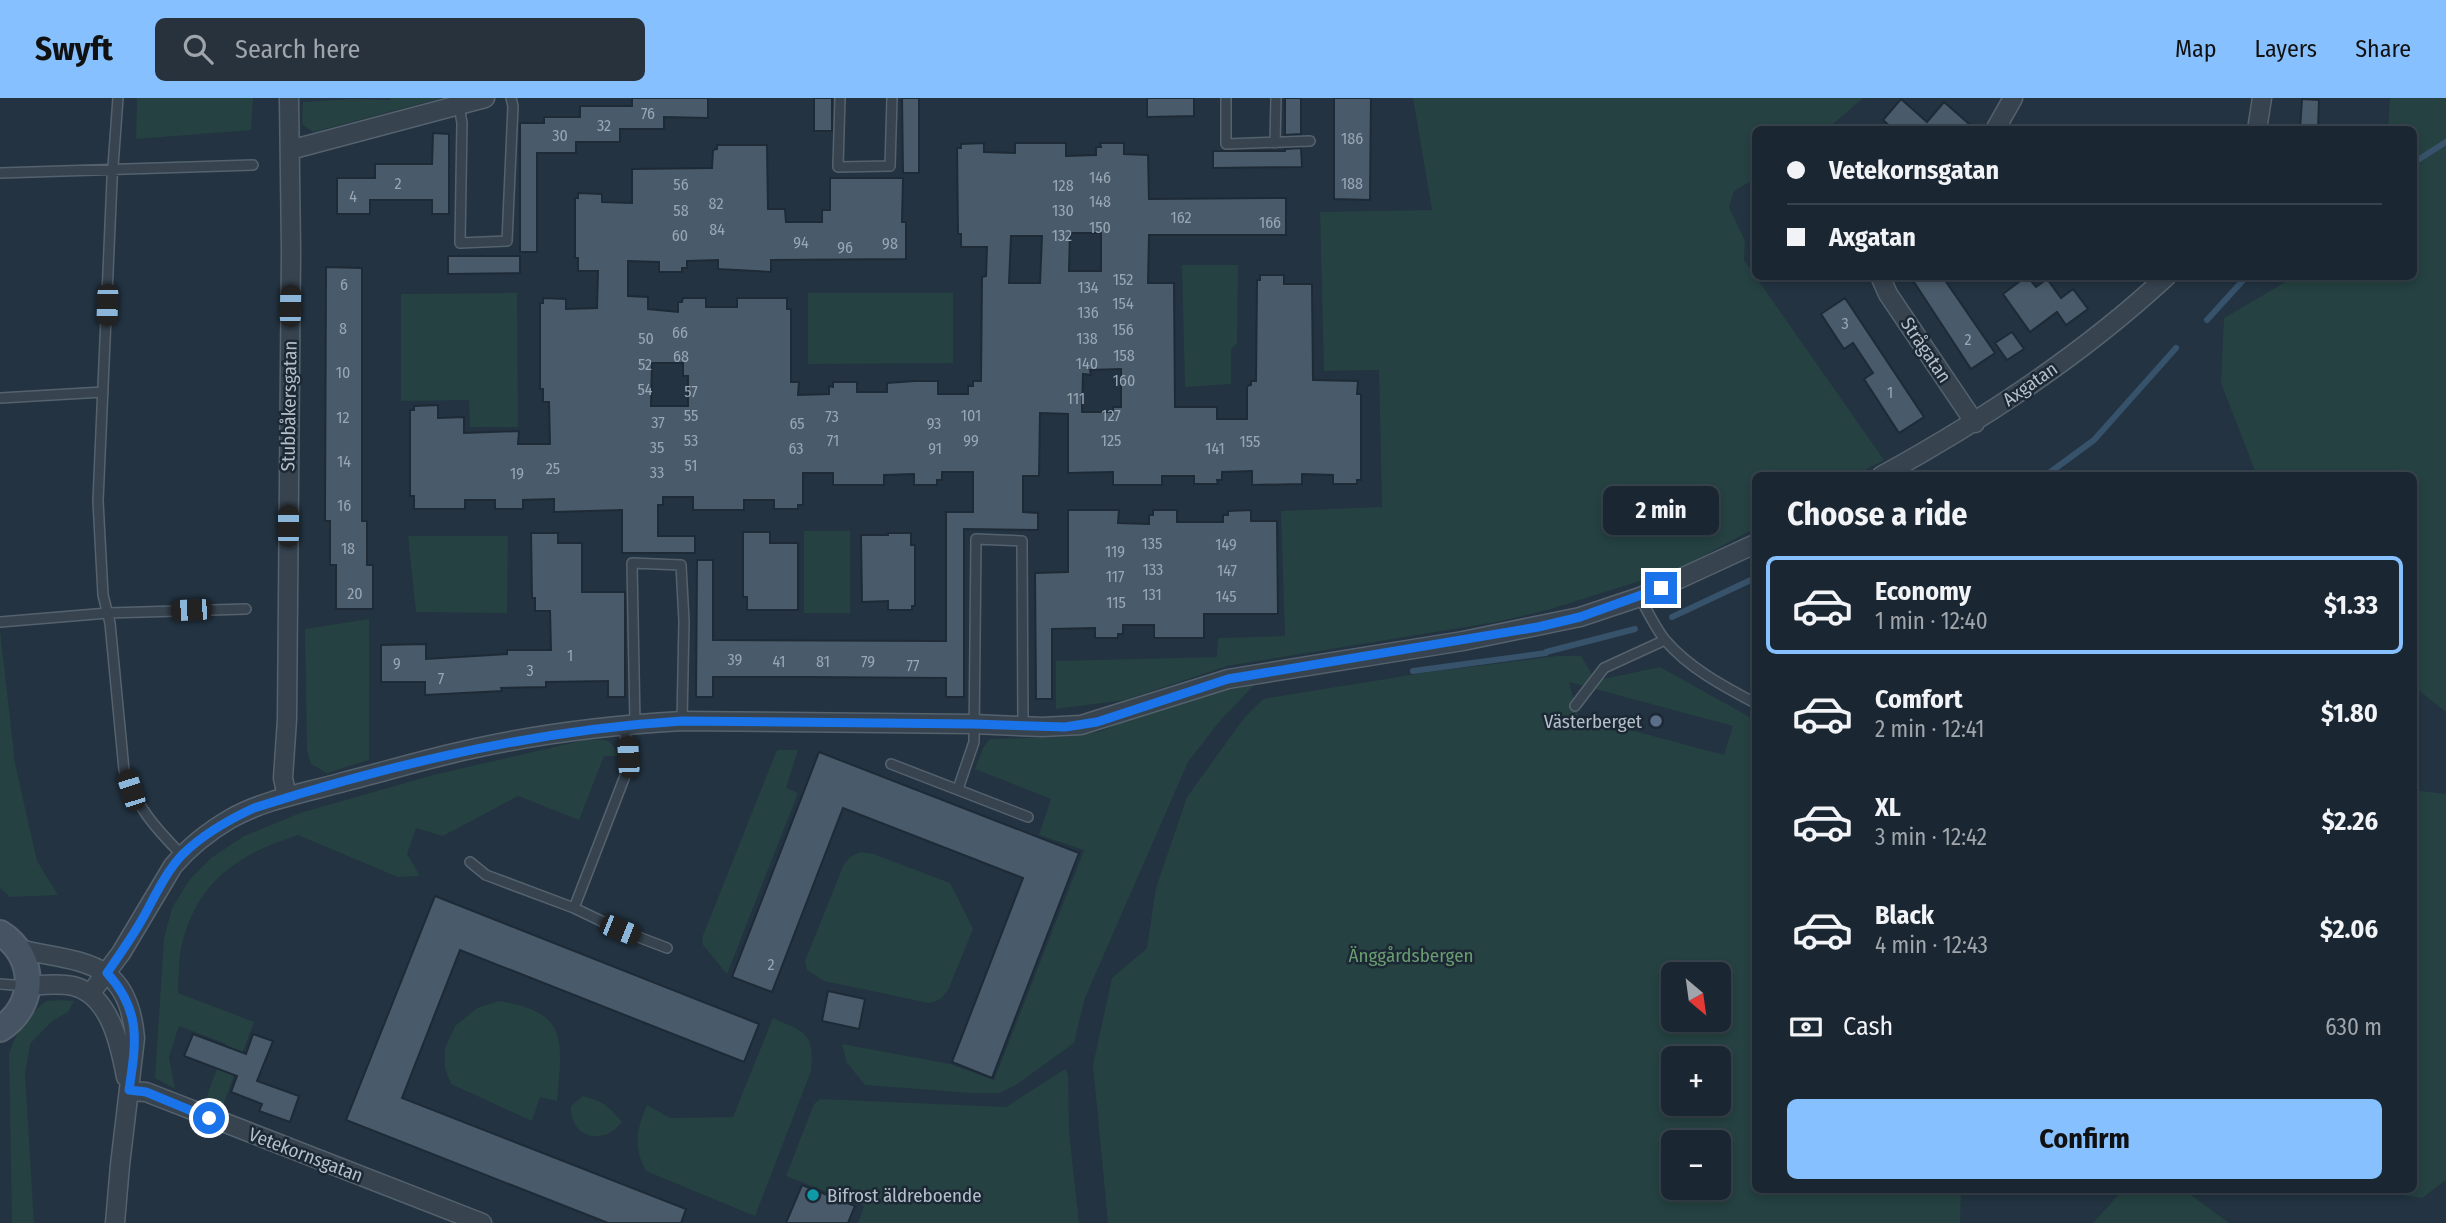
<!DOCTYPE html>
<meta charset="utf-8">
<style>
:root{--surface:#1a2631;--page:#27323d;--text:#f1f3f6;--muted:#9fa5ab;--line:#38434d;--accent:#86c0fe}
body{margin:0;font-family:"Fira Sans Condensed",sans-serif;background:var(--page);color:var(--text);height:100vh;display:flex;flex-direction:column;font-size:26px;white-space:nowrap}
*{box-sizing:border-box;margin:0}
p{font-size:23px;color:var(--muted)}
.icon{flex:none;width:38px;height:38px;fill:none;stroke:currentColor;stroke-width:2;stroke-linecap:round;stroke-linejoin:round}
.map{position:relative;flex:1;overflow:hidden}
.sheet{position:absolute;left:1752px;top:374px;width:665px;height:721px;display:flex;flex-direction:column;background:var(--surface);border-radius:10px;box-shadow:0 4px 10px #0003,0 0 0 2px var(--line)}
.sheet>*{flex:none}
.hud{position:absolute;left:1752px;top:28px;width:665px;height:154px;border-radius:10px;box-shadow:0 4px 10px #0003,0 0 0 2px var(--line);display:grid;align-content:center;height:154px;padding:0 35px;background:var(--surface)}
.needle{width:46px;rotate:151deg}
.controls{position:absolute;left:1661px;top:864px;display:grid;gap:14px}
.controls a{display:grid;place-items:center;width:70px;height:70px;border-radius:10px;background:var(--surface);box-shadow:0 4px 10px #0003,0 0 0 2px var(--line);font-size:35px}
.end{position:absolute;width:32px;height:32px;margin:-16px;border:9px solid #1a73e8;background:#fff;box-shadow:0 0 0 4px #fff}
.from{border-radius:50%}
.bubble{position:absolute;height:49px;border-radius:10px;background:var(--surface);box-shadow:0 4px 10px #0003,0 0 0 2px var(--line);font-size:23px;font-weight:700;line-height:49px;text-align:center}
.car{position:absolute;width:21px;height:42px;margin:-21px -10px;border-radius:9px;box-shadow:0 0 5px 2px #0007;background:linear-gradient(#222 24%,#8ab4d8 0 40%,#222 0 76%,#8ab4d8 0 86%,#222 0)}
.hud b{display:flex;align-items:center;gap:24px;height:66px;font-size:26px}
.hud b+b{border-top:2px solid var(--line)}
.hud i{width:18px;height:18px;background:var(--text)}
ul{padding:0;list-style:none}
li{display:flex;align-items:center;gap:21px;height:98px;margin:0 14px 10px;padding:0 21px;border:4px solid transparent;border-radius:10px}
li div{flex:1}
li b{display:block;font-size:26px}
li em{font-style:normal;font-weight:700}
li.on{border-color:var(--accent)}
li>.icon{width:63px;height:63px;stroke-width:1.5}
h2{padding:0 35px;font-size:32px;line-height:84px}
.pay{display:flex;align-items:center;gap:18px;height:77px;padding:0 35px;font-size:26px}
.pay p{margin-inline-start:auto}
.primary-button{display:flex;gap:14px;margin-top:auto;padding:14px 35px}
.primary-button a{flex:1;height:80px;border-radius:10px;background:var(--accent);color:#111;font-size:28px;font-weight:700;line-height:80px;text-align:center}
header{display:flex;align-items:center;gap:42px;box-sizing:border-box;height:98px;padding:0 35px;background:var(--accent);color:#111}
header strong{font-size:33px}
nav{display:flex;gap:38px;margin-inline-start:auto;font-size:24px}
.search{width:490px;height:63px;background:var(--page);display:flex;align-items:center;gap:18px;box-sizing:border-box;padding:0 24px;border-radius:10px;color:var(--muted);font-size:26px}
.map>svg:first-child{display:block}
.green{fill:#254141;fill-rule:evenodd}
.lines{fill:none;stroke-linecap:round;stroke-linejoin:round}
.stream{stroke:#37526b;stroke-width:6}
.building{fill:#495a6a;stroke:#1e2b37;stroke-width:2;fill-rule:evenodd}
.lane-casing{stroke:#55626e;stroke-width:12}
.street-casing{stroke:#55626e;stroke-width:21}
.secondary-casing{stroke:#55626e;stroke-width:28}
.lane{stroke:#374450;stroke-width:9}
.street{stroke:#374450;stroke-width:18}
.secondary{stroke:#455363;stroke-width:24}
.route{stroke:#1a73e8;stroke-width:9}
.service-dot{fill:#5c6f8a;stroke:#1c2935;stroke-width:2.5}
.culture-dot{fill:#0f9aa8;stroke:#1c2935;stroke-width:2.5}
.labels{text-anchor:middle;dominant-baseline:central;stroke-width:5;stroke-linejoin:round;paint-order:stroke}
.number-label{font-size:16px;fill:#99a6b3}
.street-label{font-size:19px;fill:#b4bfcb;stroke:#1c2935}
.poi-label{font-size:19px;fill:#b4bfcb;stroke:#1c2935;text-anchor:end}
.park-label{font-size:19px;fill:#699d70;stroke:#1c2935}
</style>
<header>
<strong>Swyft</strong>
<div class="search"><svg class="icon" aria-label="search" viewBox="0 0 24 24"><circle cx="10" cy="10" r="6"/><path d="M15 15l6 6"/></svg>Search here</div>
<nav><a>Map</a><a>Layers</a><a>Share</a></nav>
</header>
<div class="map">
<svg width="2446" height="1125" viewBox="0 0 2446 1125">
<rect width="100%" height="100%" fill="#233341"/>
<path class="green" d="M137,0H253L251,32L136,41Z
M390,0H442L313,34L302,26L303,4L352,1L391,2Z
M1413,0H1863L1827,31L1755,32V81L1734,93L1729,109L1745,143L1744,162L1884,362L1854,378H1755V430L1681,470L1551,511L1496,524L1227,568L1125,602L1056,611V563L1217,559L1218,540L1285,538L1281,413L1382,409L1379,272L1324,273L1320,114L1432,112Z
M2390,0H2446V614L2413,588V378H2257L2221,285L2224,220L2294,179L2413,178V32L2388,31Z
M1182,167H1238L1237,245L1231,251V286L1185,289Z
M517,195L518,329H470L469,302L401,303V196Z
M808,195H953V265L808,266Z
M804,433H850V515H804Z
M408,438H508L507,515L416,514Z
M369,521V662L327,675L311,666L307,653L305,531Z
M0,532L15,665L37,763L58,797L10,799L0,790Z
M1558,558H1581L1592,576L1603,581L1660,569L1755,622V1092H1961L1960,1125H1108L1093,967L1112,880L1147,850L1156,790L1187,699L1244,620L1263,601L1429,574ZM1569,584L1733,628L1724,657L1578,618ZM1673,877H1718V922H1673ZM1673,961H1718V1006H1673ZM1673,1045H1718V1090H1673Z
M1257,584L1219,624L1188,664L1085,900L1074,945L1016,987L1000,995H972L865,987L847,965L842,946L950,966L994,982L1084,752L1039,737L1051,701L975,671L983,650L990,641L1063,639L1099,634L1162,607L1213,592Z
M585,642C604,642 611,638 618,658H604L579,722L518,698L443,738L416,730L407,756L420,778L398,779L298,737C239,756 198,782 182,846C178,861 179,879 178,895L254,924L222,1010L205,1003L226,946L179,928L169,959L175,991L155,980L164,840L172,810L190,781L211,760L244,738L300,715L433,677Z
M777,652H798L786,690L798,695L727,876L703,847L702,840Z
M2413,692L2446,696V1082L2422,1100L2369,1092H2413Z
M861,754L873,756L950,785L973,831L949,890C944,899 940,903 929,905L824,883L807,872L805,863L844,766L851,758Z
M59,902L74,903L68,914L51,924L30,946L25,976L34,1125H12L9,955L23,922L46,903Z
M499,903C570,914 562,943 557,1003L540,999L532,1023L451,986L445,970V950L455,928L477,910Z
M773,920C805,934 815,935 811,973L755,1118L646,1073C633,1049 636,1032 647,1007L670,1020L733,1019Z
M1065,971L1068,976L1069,1034L1079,1125H858L864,1108L786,1078L814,1006L820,1001L1006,1009Z
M583,998C601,1002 610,1009 622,1024C604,1048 570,1041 571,1008Z
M2123,1092H2184L2229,1125H2093Z"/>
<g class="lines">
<path class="stream" d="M2413,65L2446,44
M2207,222L2247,178
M2045,378L2094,342L2176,250
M1672,519L1755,480
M1546,554L1635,531
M1413,573L1546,555"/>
</g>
<path class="building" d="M632,0H708V20L664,19V31H620V44H576V55H537V154H520V25H544V19H580V8H632Z
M814,0H832V33H814Z
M902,0H919V75H903Z
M1147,0H1194V18L1147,19Z
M1285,0H1301V36L1285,37Z
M1334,0H1371L1370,102L1334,101Z
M1901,1L1927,24L1944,4L1976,32H1894L1883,22Z
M2302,1L2319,2L2318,32H2300Z
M433,35L449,36V116H432V102H370V116H337V80H375V66H432Z
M984,45V54L1015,55V45H1066V58L1096,57V49H1101L1100,45H1124V56L1148,57L1149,101L1286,100V137H1149L1148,185H1174L1175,309H1217V321H1247V288L1251,287V283H1256L1257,182H1260V177H1284V186H1312L1313,282L1358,283L1357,296H1361V382H1357V386H1333V377L1302,376V386L1252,387V373L1222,374V382H1217L1218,386H1194V378H1162V387H1113V374L1068,375V316L1040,315L1039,378H1023V414L1038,415V432L964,431V599H946V580L807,579H713V599H696L697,462H713V542L946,543V414H973V374H942V382H937V387H914V376L884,377V387H833V375H803V407H798V411H774V402H744V412H693V399H663V407H658V438H695V455H622V412L554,414V401L523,402V411H495V402H465V411H414V398H410V312H414V308L438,307V320L464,319V335L519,333L518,346H550L549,304H543V291H540V205H543V200L566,201V211L597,210L598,173H578V160H575V100H578V95L602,96V104L632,105V71L712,70L713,52L717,51V47H767L768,111H785L786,124H822V112H830V80H903L902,124H906V161L771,162V174L718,171V162L687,163V170H682V174H659V164L628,163V198L648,199V211L678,214V204H682L683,200H706V209H737V200H787V211H791V284H799L798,297L829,296V288L833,289V284H857V294H887V285L915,283H938V296H968V288H973V283H981L982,179L986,178L987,149H961V136H958L957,50H961V46ZM1070,135H1101V173H1069ZM1011,138H1042L1040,185H1009ZM652,265H683V278H688V308H651ZM1121,271V309H1113V314H1082L1083,276L1091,277L1090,272Z
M1301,50L1302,69L1213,70V53H1285V51Z
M448,158H520V175L448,176Z
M326,169L362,170V423H367V467H373V511H336V467H330V423H325Z
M1910,178H1942L1995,255L1971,271Z
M2027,178L2036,189L2047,181L2061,200L2073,191L2088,211L2066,227L2057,214L2030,234L2003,196Z
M1845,200L1924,319L1899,335L1864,281L1873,275L1853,245L1844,251L1821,216Z
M2012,234L2024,251L2007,262L1995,245Z
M1068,412H1119L1118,425L1149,426V417H1153V412H1177V424H1223V417H1228V413L1251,412V423H1277L1278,516H1204V540H1154V527H1123V536H1118V540H1095V530L1052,531V601H1036L1035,475L1068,474Z
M743,434H770V445H798V512H747V499H743Z
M531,435H558V445H582V494H625V599H608V583L546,584V589L501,590L502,593L425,597V584H381V547L426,546V561L507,556V552H551L550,513H535V500H532Z
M888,435H911V447H915V508H912V512H888V503L862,504L861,437H888Z
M819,654L1079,755L992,980L952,964L1023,780L843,710L772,894L732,879Z
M435,798L759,926L744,964L460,852L402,1000L686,1111L681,1125H608L346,1022Z
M828,893L865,901L859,931L822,923Z
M193,936L246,956L253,936L273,943L257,983L299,998L290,1024L259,1013L262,1006L231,994L237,978L184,958Z
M802,1087L855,1108L848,1125H786Z"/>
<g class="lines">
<g class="lane-casing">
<path id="lane" d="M118,0L112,82L98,403L103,497L110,525L124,672C135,707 156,731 182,757
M840,0L838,69L890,68L892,0
M1226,0V46L1310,43
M459,7L462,25L460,145L507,143L513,8L511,0
M1275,45L1276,0
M0,75L253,67
M0,300L103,294
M1640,499C1647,513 1655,529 1665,542C1689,570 1723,588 1755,605
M0,524L108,515L246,511
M1575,608L1604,570L1665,542
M635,626L632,465L681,467L684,523L682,623
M891,666L1028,719
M958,691L974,644L976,441L1022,443L1023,628
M470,764L486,777L574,810L625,678L628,659L624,627
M574,810L620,832L667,850
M0,886L26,888"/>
</g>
<g class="street-casing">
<path id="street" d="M1995,32L2013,0
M2257,32L2262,0
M290,52L485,0
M1880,178L1888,196L1975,325
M1881,378C1983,322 2081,258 2167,178
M287,699L283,680L287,621L291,152L289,0
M18,851C82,865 128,860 135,940L120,1067L115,1125
M28,888C43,887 58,885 73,888C110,897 120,947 126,979
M90,896L121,855L173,768C189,749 208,734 230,721C265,701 309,694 347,683C390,672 433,659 476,650C544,635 613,627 682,623L973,626L1042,629L1081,627L1228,581L1463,543L1580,519L1640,499L1755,446
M129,993L146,994L482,1125"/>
</g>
<g class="secondary-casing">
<path id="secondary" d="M0,835C37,858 37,908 0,931"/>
</g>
<use href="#lane" class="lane"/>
<use href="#street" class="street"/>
<use href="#secondary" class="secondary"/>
</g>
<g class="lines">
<path class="route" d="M209,1020L146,994L129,992C136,945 142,913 107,875C118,859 130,842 140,825C153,803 164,776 182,757C203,736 228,722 254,710C394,665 536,632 682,623L973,626L1065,629L1097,624L1228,581L1538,529L1580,519L1661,490"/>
</g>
<circle class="service-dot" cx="1656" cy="623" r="7"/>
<circle class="culture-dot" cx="813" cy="1097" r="7"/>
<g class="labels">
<g class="number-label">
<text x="648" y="15">76</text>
<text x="604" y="27">32</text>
<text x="560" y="37">30</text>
<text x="1352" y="40">186</text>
<text x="1100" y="79">146</text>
<text x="398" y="85">2</text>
<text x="1352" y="85">188</text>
<text x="681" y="86">56</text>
<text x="1063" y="87">128</text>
<text x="353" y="98">4</text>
<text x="1100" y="103">148</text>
<text x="716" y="105">82</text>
<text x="681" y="112">58</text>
<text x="1063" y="112">130</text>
<text x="1181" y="119">162</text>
<text x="1270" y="124">166</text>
<text x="1100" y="129">150</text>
<text x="717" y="131">84</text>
<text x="680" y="137">60</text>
<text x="1062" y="137">132</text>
<text x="801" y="144">94</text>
<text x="890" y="145">98</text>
<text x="845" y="149">96</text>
<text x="1123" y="181">152</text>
<text x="344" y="186">6</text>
<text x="1088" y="189">134</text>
<text x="1123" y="205">154</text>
<text x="1088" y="214">136</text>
<text x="1845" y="225">3</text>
<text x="343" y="230">8</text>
<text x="1123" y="231">156</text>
<text x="680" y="234">66</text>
<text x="646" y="240">50</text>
<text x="1087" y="240">138</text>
<text x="1968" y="241">2</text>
<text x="1124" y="257">158</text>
<text x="681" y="258">68</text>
<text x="1087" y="265">140</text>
<text x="645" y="266">52</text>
<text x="343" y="274">10</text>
<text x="1124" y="282">160</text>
<text x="645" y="291">54</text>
<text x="691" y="293">57</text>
<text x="1890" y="294">1</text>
<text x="1076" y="300">111</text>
<text x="691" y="317">55</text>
<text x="971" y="317">101</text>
<text x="1111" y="317">127</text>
<text x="832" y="318">73</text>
<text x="343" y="319">12</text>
<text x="658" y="324">37</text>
<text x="797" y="325">65</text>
<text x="934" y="325">93</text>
<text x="691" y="342">53</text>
<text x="833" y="342">71</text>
<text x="971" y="342">99</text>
<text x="1111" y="342">125</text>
<text x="1250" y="343">155</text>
<text x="657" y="349">35</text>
<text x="796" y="350">63</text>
<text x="935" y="350">91</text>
<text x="1215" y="350">141</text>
<text x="344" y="363">14</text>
<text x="691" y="367">51</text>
<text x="553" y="370">25</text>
<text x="657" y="374">33</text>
<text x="517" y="375">19</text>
<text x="344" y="407">16</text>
<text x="1152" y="445">135</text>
<text x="1226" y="446">149</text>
<text x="348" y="450">18</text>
<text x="1115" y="453">119</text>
<text x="1153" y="471">133</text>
<text x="1227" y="472">147</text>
<text x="1115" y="478">117</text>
<text x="355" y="495">20</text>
<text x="1152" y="496">131</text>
<text x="1226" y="498">145</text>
<text x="1116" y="504">115</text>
<text x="570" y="557">1</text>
<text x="735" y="561">39</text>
<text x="779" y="563">41</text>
<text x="823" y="563">81</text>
<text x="868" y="563">79</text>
<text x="397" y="565">9</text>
<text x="913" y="567">77</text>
<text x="530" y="572">3</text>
<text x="441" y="580">7</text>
<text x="771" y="866">2</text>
</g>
<g class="street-label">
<text transform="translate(1926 252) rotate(56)">Strågatan</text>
<text transform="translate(2030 286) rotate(-35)">Axgatan</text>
<text transform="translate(289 308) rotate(-89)">Stubbåkersgatan</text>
<text transform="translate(306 1057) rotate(21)">Vetekornsgatan</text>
</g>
<g class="poi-label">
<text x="1642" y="623">Västerberget</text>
<text x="827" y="1097" text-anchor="start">Bifrost äldreboende</text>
</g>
<g class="park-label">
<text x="1411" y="857">Änggårdsbergen</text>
</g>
</g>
</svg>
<div class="controls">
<a><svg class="needle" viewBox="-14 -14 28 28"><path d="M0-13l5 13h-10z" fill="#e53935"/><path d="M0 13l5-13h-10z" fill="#9fa5ab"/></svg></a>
<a>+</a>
<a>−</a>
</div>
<i class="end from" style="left:209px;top:1020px"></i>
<i class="end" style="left:1661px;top:490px"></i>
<div class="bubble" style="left:1603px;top:388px;width:116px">2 min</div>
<i class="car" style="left:107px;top:207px;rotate:182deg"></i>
<i class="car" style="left:290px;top:208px;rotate:1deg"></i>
<i class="car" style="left:288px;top:428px;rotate:0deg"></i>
<i class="car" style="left:191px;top:512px;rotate:268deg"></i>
<i class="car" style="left:628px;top:659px;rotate:357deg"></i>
<i class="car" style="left:131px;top:692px;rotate:342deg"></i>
<i class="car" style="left:620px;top:832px;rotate:112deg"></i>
<div class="hud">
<b><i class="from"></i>Vetekornsgatan</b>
<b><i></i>Axgatan</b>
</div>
<section class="sheet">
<h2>Choose a ride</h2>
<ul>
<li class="on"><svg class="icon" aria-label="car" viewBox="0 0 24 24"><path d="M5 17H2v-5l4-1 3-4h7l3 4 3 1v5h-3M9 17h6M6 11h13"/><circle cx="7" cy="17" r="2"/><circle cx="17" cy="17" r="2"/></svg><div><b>Economy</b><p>1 min · 12:40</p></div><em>$1.33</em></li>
<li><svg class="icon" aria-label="car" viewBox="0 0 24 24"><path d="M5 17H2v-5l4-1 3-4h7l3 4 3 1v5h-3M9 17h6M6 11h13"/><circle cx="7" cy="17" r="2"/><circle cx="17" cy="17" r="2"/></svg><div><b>Comfort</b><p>2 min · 12:41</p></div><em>$1.80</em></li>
<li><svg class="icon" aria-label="car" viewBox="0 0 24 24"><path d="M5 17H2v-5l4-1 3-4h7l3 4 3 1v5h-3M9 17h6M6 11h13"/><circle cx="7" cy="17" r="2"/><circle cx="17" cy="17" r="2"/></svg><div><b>XL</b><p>3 min · 12:42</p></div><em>$2.26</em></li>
<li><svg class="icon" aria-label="car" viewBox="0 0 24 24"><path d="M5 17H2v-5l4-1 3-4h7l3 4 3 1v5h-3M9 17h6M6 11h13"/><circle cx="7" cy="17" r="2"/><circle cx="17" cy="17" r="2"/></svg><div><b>Black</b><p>4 min · 12:43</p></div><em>$2.06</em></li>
</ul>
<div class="pay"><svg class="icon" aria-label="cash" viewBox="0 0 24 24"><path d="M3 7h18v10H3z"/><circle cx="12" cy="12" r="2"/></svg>Cash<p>630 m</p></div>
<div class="primary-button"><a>Confirm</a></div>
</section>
</div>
